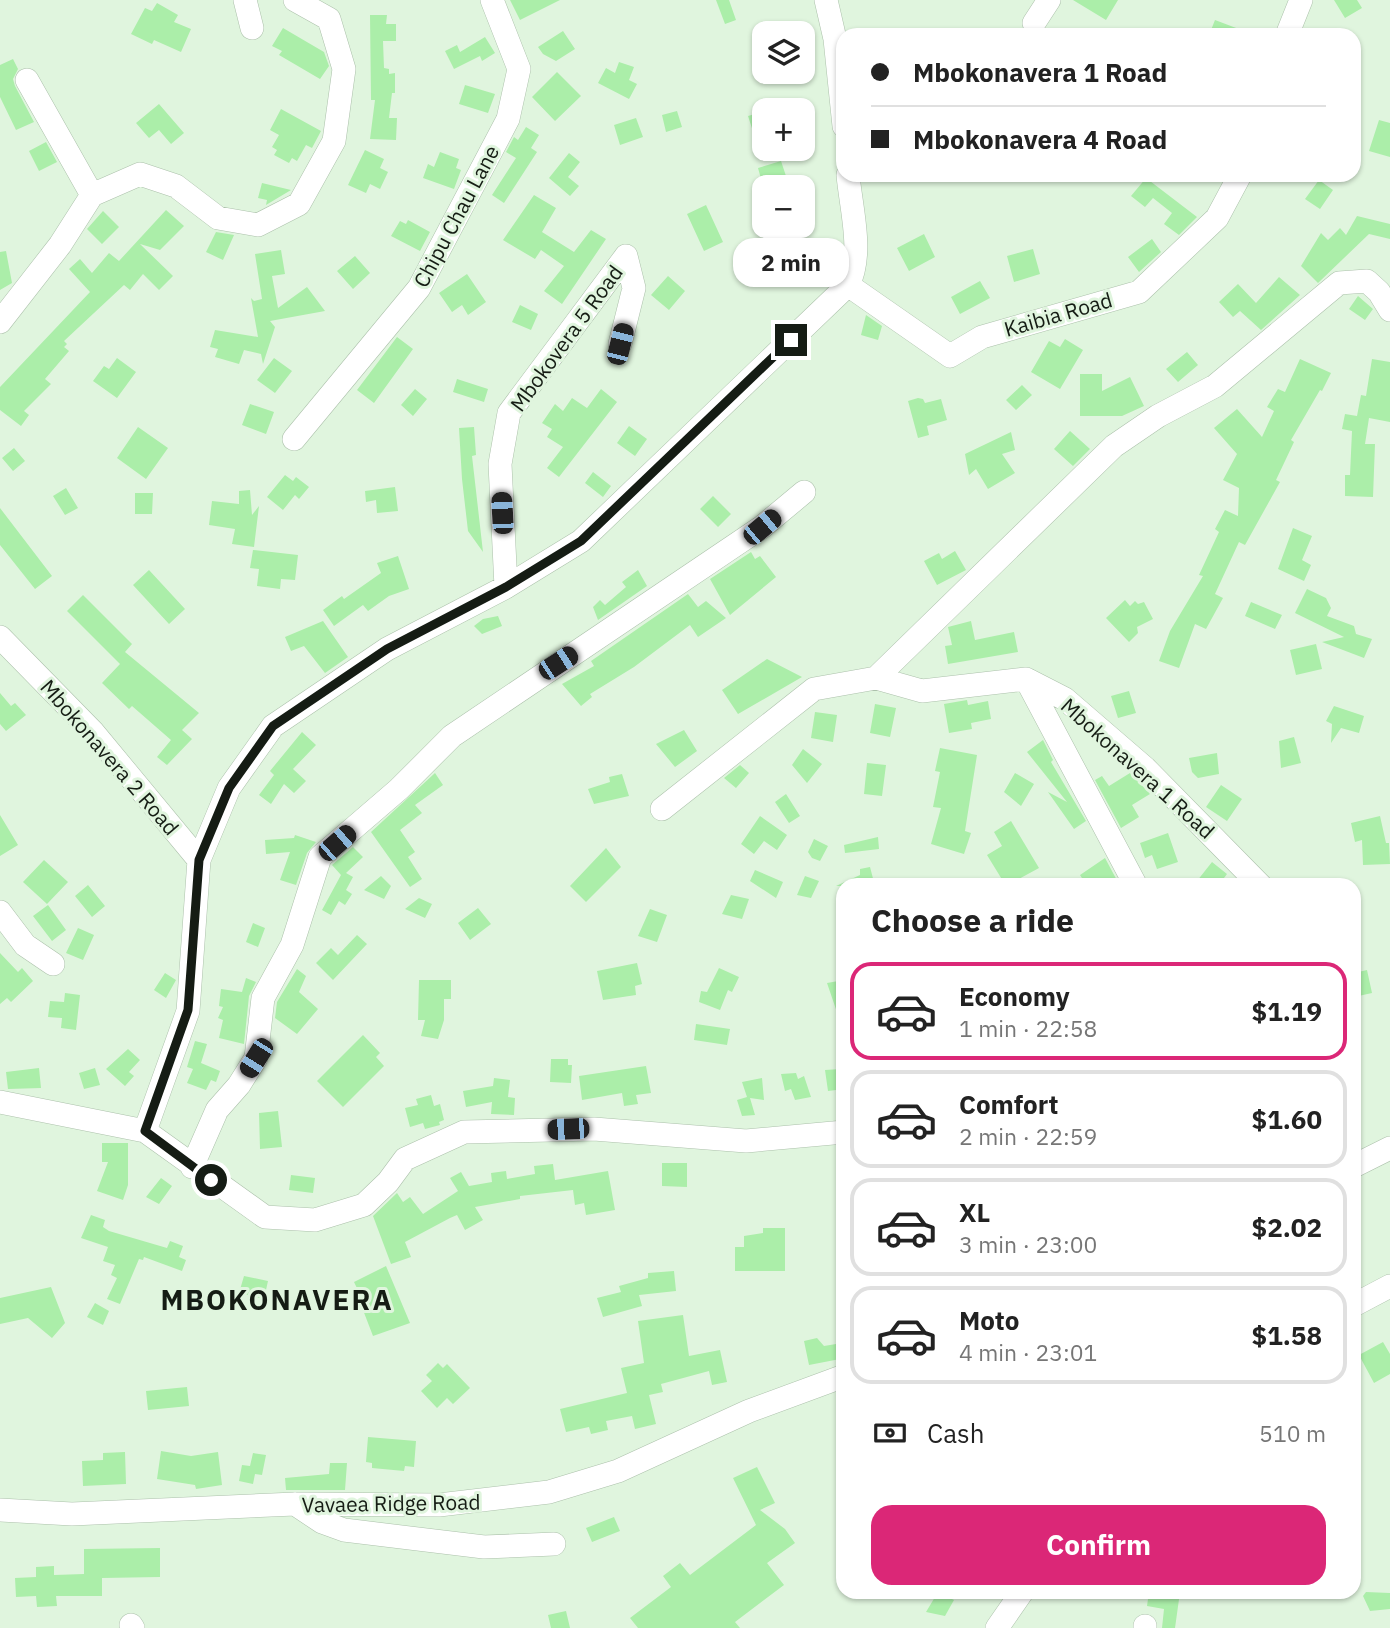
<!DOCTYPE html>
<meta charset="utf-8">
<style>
:root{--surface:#fff;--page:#f2f2f2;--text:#222;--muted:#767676;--line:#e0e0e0;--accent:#db2777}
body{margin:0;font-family:"IBM Plex Sans",sans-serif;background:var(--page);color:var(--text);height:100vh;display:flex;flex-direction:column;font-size:26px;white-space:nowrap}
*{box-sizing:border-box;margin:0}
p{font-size:23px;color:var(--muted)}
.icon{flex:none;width:38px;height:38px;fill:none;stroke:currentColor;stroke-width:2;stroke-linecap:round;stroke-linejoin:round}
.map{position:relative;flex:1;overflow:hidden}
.sheet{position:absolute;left:836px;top:878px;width:525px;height:721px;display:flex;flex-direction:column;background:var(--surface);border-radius:21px;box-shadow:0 2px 5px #0004}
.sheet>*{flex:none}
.top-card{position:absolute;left:836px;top:28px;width:525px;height:154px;border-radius:21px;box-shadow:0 2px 5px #0004;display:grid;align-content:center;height:154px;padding:0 35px;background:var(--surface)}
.tools{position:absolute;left:752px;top:21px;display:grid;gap:14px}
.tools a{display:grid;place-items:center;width:63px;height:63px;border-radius:14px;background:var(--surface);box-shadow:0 2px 5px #0004;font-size:35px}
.end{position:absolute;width:32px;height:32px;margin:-16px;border:9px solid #151c14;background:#fff;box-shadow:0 0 0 4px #fff}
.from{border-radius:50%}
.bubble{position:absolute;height:49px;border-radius:21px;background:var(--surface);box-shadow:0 2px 5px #0004;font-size:23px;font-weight:700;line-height:49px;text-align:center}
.car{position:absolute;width:21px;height:42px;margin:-21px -10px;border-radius:9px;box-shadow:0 0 5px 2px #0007;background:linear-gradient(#222 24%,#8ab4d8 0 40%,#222 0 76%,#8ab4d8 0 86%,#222 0)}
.top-card b{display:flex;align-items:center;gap:24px;height:66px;font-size:26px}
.top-card b+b{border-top:2px solid var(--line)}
.top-card i{width:18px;height:18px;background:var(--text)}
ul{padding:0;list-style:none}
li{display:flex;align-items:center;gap:21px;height:98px;margin:0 14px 10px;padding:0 21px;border:4px solid var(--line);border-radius:21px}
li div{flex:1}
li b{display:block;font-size:26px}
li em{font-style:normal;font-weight:700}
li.on{border-color:var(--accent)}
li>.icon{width:63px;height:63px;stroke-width:1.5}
h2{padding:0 35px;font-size:32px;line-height:84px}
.pay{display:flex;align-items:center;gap:18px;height:77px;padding:0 35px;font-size:26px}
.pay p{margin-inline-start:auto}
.button{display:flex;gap:14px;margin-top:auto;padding:14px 35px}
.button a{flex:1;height:80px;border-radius:21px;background:var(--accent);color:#fff;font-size:28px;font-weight:700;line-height:80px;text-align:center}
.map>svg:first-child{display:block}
.building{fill:#abeea9}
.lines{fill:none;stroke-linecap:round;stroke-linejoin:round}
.minor-casing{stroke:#acc1ab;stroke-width:24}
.minor{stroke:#fff;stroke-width:23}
.route{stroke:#151c14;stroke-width:9}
.labels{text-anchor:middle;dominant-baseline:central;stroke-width:6;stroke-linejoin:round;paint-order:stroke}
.street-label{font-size:21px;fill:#151c14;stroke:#e0f5de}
.district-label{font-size:28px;font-weight:bold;letter-spacing:2px;fill:#151c14;stroke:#e0f5de}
</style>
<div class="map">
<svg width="1390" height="1628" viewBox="0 0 1390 1628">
<rect width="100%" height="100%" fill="#e0f5de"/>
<path class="building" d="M510,0H560L520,20Z
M716,0H729L736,20L725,24Z
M1073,0H1118L1106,20Z
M1334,0H1357L1362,8L1345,18Z
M157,3L178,15L174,22L191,29L181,52L154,40L152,44L131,34L145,8L152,11Z
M370,15H387L386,24H396V41H383L384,68L389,69V74L395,73V93H392L389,118H397L396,140L370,139L375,100H371Z
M1215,20L1252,34V35H1209Z
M283,28L324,52L329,66L320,79L279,55L282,51L272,46Z
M563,31L575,49L556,61L543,54L538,47Z
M485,37L495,53L482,61L480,56L454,69L445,51L457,45L460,52Z
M13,59L18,69L13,79L15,86L34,122L16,130L0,97V65Z
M619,62L634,67L629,80L637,84L629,99L598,83L606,68L615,73Z
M557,72L581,96L555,121L532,97Z
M465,85L495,94L488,113L459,104Z
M159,104L184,133L171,144L159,130L149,138L136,123Z
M281,109L321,131L312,148L306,145L297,161L292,158L289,163L274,155L277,150L272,147L279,135L270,130Z
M677,111L682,127L666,132L662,115Z
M765,111V158L762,159L748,116Z
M636,118L643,137L620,145L614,125Z
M1379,120L1390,123V157L1369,151Z
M526,127L539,135L531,148L537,152L504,203L492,195L516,158L506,152L514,137L518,140Z
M46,142L57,162L39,171L29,151Z
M365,150L384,159L380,168L388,172L380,189L370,184L366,193L348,185Z
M440,152L459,159L456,168L461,170L454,189L423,178L428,164L434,167Z
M569,153L580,162L568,177L579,186L570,196L549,178Z
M781,161L787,179L763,186L758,168Z
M1146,178L1197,217L1179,235L1164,224L1172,213L1153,198L1145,207L1131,196Z
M1319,180L1333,190L1320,209L1305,199Z
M262,183L291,190L266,205L267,200L258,198Z
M534,195L556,208L542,232L574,252L591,230L606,239L562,304L544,291L564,266L541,250L535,259L503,240Z
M706,205L723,242L704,251L687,214Z
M166,210L184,226L160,250L140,244L173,276L159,290L143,274L130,290L124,285L64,341L67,344L64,347L69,351L45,379L51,384L24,411L29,415L21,426L0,410V387L90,292L69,269L80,259L92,273L109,253L119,261Z
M103,211L119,227L102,244L87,229Z
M1357,216L1390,224V239L1369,234L1318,283L1301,266L1321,233L1328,240L1340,228L1346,235Z
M408,220L430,232L420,251L391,236L400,221L406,224Z
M216,232L234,235L223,260L206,252Z
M924,234L935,257L909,271L897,248Z
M1152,239L1161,252L1139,272L1128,257Z
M1033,249L1040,274L1014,282L1007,256Z
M281,250L285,274L272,276L278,308L307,287L325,311L270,321L275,327L263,364L261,354L244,350L239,364L215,357L218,349L210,347L215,330L258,337L251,298L254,301L262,299L255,254Z
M6,251L12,283L0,290V252Z
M355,256L370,273L353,289L337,271Z
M467,274L486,302L468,315L462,305L452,312L439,293Z
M668,276L685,291L669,310L651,295Z
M1279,277L1300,295L1261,330L1240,311L1233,317L1219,302L1238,284L1256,303Z
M980,281L990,298L960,314L951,297Z
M1358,296L1373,309L1365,320L1349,309Z
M520,305L538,314L531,330L512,322Z
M866,315L882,326L878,340L861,335Z
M397,337L413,349L374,403L357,390Z
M1065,339L1083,350L1060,389L1031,372L1049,341L1060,347Z
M1187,352L1198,365L1178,382L1166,369Z
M117,358L136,372L117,398L93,381L104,366L109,369Z
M274,358L292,371L275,393L257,380Z
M1300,359L1331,373L1322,391L1320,390L1291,440L1294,442L1276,480L1280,482L1245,545L1239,542L1215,594L1223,598L1206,629L1195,624L1179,668L1159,661L1170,631L1203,576L1199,575L1219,532L1215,529L1225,510L1238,516L1239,488L1223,480L1237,454L1214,428L1237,409L1262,437L1274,411L1267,407L1278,389L1285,392Z
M1372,359L1390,362V422L1369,418L1365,444H1375L1373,497L1345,496V475H1350L1352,431L1342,429L1345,414L1357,416L1361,395L1366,396Z
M1080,374H1102V391L1130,377L1144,406L1122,416H1080Z
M457,379L488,389L484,402L453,392Z
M1022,385L1032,395L1016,410L1006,400Z
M415,389L427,399L413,416L401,405Z
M601,389L617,402L559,477L547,468L563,447L547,437L552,429L542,423L555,404L563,411L572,398L587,408Z
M918,398L923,399L925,403L941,399L947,420L927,426L929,435L918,438L908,401Z
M250,404L274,412L266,434L242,425Z
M629,426L647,439L635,456L617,443Z
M138,427L168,448L146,479L117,458Z
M474,427L476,455L472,456L483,552L468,531L462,479L459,428Z
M1070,431L1090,449L1073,466L1054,449Z
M1011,432L1015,450L1002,454L1015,473L988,489L976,469L969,475L965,454Z
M14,448L25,461L13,471L2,458Z
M593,472L611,486L603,497L585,483Z
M285,475L293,481L296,477L309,487L299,499L295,495L283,510L267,497Z
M395,487L398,511L377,513L376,500L366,502L365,491Z
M66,488L78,508L65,515L53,496Z
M250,490L252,515L259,506L254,547L232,544L235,529L209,525L212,501L239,504V491Z
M135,493H153L152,514H135Z
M713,496L731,514L718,527L700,509Z
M0,508L52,576L35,589L0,545Z
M1293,528L1312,536L1302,560L1311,565L1304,581L1278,569Z
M253,550L298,555L295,580L281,579L280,589L257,586L259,569L250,568Z
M955,551L966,570L937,585L924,561L939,553L942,559Z
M751,552L755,559L760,556L776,577L730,615L710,579Z
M398,556L409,589L389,596L368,611L363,605L334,626L323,610L342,596L344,599L381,573L377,563Z
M149,570L185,609L169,624L133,585Z
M638,570L647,586L598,620L593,607L600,600L605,605L626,587L622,582Z
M1307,589L1326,598L1331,608L1327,616L1354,626L1356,634L1372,639L1364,658L1322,642L1344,637L1295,613Z
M688,594L698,607L706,601L726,618L698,637L690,625L634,667L590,694L592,697L581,706L562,684L594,666L591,661Z
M83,595L132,644L125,652L199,713L182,730L192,739L167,765L157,757L171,740L132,706L129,709L102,683L120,664L67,611Z
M1125,600L1130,606L1135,601L1138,604L1144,602L1153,619L1137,627L1138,633L1129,642L1106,618Z
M1251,602L1282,615L1275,629L1245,616Z
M498,616L502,626L482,634L474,626L483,619Z
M323,621L348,657L325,673L304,646L291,651L285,637Z
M971,621L975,640L1014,632L1018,652L948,664L945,646L952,645L948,627Z
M1316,644L1322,669L1296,675L1290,650Z
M767,659L802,677L738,714L722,690Z
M1129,691L1136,713L1118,718L1111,696Z
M0,693L11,706L15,703L26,715L6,731L0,724Z
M967,700L968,705L988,701L991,719L971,723L972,729L949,733L944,704Z
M875,704L896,708L890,737L870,733Z
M1334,706L1364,716L1359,733L1341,728L1331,743L1332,724L1326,721Z
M815,712L837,715L833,742L811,738Z
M684,730L697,751L675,767L656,744Z
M302,732L316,745L293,769L306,781L294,793L284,784L271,804L259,795L274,775L270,771Z
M1294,737L1301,763L1281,768L1279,741Z
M1043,740L1053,760L1051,762L1086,821L1074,829L1048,792L1067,802L1027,752Z
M940,748L977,755L965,831L971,833L964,854L931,844L941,808L933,807L940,772L935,771Z
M803,749L822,764L807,783L792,765Z
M1217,753L1219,774L1198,778L1192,772L1189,758Z
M867,763L886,765L882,796L864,794Z
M740,765L749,773L736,788L724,778Z
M435,773L443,785L415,805L422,813L400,830L415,852L408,857L422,879L410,887L371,832Z
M1015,773L1034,784L1021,806L1004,792Z
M1130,773L1150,794L1132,805L1139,817L1121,828L1095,780L1102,776L1109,786Z
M622,774L629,796L594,804L588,789L610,782L609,777Z
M1221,785L1242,799L1227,821L1206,807Z
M786,794L800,816L789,823L775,802Z
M0,815L18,845L0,856Z
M760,816L787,835L777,850L764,841L754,854L741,844Z
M1380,816L1386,843H1389L1390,864L1363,865L1362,840L1355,842L1351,823Z
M1011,821L1039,868L1006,886L987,855L1002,846L994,832Z
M1168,833L1178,862L1157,869L1152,855L1145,858L1140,843Z
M295,835L316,842L307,853L296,885L280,880L290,852L266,854L265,840L294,838Z
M878,837L879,849L845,853L844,845Z
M814,839L828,846L820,861L812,858L808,852Z
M353,847L363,857L346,873L353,877L346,890L352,894L345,905L339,901L331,915L322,910L341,875L332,865Z
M606,848L621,867L586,902L570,886Z
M1105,858L1120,886H1087L1080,875Z
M44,860L68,882L47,904L23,882Z
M1212,862L1227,874L1218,886H1193Z
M870,867L875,886H836L860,875V869Z
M755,870L783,882L776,898L750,881Z
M381,876L391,886L384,899L364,890Z
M805,876L819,881L811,898L797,895Z
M88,885L105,906L92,917L75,896Z
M731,895L749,899L742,919L722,914Z
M419,898L432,904L425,918L405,909Z
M48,905L66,930L52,941L33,916Z
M478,908L491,924L470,940L458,923Z
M650,909L667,915L657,942L638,936Z
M253,923L265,928L258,947L246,942Z
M78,928L94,935L83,960L66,953Z
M357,935L367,944L333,980L316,963L331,948L338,955Z
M0,953L18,972L22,968L33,981L11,1002L7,998L0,1004Z
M637,963L642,984L635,986L636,995L603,1000L597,971Z
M719,968L739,977L732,992L728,990L720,1010L699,1002L701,991L707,992Z
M297,969L306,976L299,992L318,1009L297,1034L275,1018L277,1002Z
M1367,970L1372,993L1354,997V973Z
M165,973L176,980L166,998L154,990Z
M246,978L256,982L249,996L244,1044L219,1038L223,1020L218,1018L223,1007L219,1006L221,989L242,992Z
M419,980H451V999H444V1020L438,1039L421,1036L425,1020H418Z
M844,980V1024H841L827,983Z
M65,993L80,995L76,1030L61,1028L62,1018L48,1017L50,1001L64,1002Z
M696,1024L730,1029L727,1045L694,1040Z
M363,1035L380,1053L376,1057L384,1066L343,1107L317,1081Z
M195,1041L207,1044L201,1063L220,1071L216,1082L211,1080L206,1090L187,1083L193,1069L187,1067Z
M128,1049L140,1060L129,1072L134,1076L125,1086L106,1069Z
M551,1059H568V1065H572L571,1083L550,1082Z
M646,1066L651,1093L636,1095L638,1104L624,1106L622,1093L582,1100L579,1076Z
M39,1068L41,1088L8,1089L6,1072Z
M95,1068L100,1085L84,1089L79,1073Z
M841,1069L844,1089L828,1091L825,1070Z
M796,1073L798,1079L804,1076L811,1097L795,1100L791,1089L785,1091L781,1074Z
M494,1078L510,1080L508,1097L515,1098L514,1115L491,1114L492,1102L466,1107L463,1091L493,1086Z
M762,1078L764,1100L750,1098L755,1115L742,1116L737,1100L747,1097L742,1082Z
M431,1095L434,1106L440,1104L444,1120L439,1122L440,1125L425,1129L423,1123L410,1127L405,1108L418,1105L416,1099Z
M278,1111L282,1147L260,1149L259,1113Z
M102,1143H128V1185L123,1200L97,1191L108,1162H102Z
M662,1163H687V1187L662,1186Z
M553,1164L555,1180L608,1171L615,1210L586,1215L584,1203L575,1205L573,1190L520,1196V1199L475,1207L483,1220L465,1230L457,1215L450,1218L405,1242L411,1257L391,1264L373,1216L397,1193L403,1202L410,1197L423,1214L458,1191L450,1178L461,1172L469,1186L492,1182L491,1173L506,1171L507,1179L535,1174L534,1166Z
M291,1175L315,1178L313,1193L289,1190Z
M161,1178L172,1186L159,1204L146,1197Z
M91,1215L105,1220L103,1227L109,1231L167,1248L170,1241L183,1246L179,1257L186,1260L182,1271L144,1257L143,1260L139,1259L120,1304L107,1299L117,1278L111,1275L115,1265L103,1261L108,1247L81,1238Z
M763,1228H785V1271H735V1247H744V1236L763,1233Z
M386,1266L410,1323L373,1336L363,1310L367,1309L354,1282Z
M674,1271L676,1291L639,1295L642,1306L603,1317L597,1298L621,1292L619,1286L648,1278V1273Z
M244,1276L268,1281L264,1299L239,1293Z
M51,1287L65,1323L52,1338L28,1318L0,1324V1298Z
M95,1303L109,1311L103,1325L87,1317Z
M683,1315L689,1356L720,1350L727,1382L712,1385L709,1371L661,1384L663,1392L649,1395L656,1424L635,1429L632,1416L606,1421L608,1430L591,1434L589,1427L566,1432L560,1409L627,1393L621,1368L644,1363L638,1321Z
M817,1338L824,1346L836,1344L840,1359L809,1365L804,1341Z
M1383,1342L1390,1354V1374L1374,1383L1359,1355Z
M438,1363L443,1368L447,1364L470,1388L453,1404L447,1398L437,1408L421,1391L432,1381L426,1375Z
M187,1387L189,1406L148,1410L146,1391Z
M368,1437L416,1441L414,1467L405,1466L404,1471L372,1468V1463L366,1462Z
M161,1451L191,1456L218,1452L222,1485L196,1489L195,1485L157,1479Z
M125,1452L126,1484L83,1486L82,1461L103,1460V1453Z
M253,1453L266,1455L262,1475L255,1474L253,1484L239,1481L242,1465L250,1466Z
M330,1463H347L345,1490H286L285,1478L329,1474Z
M757,1467L775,1503L760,1510L785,1529L795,1543L767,1563L784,1585L735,1622L740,1628H638L630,1618L671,1587L663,1576L680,1563L690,1575L756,1525L733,1478Z
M614,1517L620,1531L592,1542L586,1528Z
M160,1548V1577L102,1578V1596H56L57,1606L37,1607L36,1596L16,1597L15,1578L36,1577V1567L54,1566V1575L84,1574V1549Z
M938,1592L954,1600L945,1616L926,1612Z
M1149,1592H1180L1175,1628H1162L1164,1609L1147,1606Z
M1366,1592L1390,1593V1609L1370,1611L1363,1596Z
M566,1611L570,1628H551L548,1615Z"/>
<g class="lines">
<g class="minor-casing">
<path id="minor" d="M245,0L252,28
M826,0L835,39L844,126
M1034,23L1049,0
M1287,35L1301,0
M92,195L140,174L176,186L218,218L258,225L299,204L334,141L344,69L329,19L295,0
M848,285L950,356L982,337L1139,292L1217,218L1240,175
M0,322L60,245L92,195L27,80
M620,344L634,288L626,256
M294,439L419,288L508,119L519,69L492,0
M506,587L500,464L509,413L626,256
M0,637L93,732L199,860
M876,678L922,691L1026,679L1065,699L1145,768L1261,886
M1026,679L1136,886
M662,809L814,689L876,678L1114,446L1158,416L1215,386L1339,283L1367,281L1379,292L1390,310
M0,912L25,945L53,964
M0,1102L145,1131L265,1217L315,1220L364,1205L388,1182L405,1159L464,1132L594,1129L746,1141L844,1132
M145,1131L188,1011L199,860L229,788L273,726L387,649L506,587L581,541L848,285C864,254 851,209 848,175
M1354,1166L1390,1148
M192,1167L217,1110L239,1085L256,1058L263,998L292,945L320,857L399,789L452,736L762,527L804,492
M1354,1305L1390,1286
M295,1504L322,1522L344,1530L484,1547L554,1544
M0,1510L72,1514L295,1504L439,1505L549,1492L618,1471L749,1411L844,1376
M131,1625L133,1628
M997,1628L1022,1592
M1145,1628V1626"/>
</g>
<use href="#minor" class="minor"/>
</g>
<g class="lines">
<path class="route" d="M211,1180L145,1131L188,1010L199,860L229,788L273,726L387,649L506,587L581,541L791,340"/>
</g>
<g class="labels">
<g class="street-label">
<text transform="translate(456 216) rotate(-62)">Chipu Chau Lane</text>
<text transform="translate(1058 314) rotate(-16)">Kaibia Road</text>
<text transform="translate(566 338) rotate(-54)">Mbokovera 5 Road</text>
<text transform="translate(110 757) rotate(49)">Mbokonavera 2 Road</text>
<text transform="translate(1138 768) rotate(42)">Mbokonavera 1 Road</text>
<text transform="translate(391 1503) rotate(-1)">Vavaea Ridge Road</text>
</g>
<g class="district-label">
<text x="277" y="1299">MBOKONAVERA</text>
</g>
</g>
</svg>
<div class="tools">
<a><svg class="icon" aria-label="layers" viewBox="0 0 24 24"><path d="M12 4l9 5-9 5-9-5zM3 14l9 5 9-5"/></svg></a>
<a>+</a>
<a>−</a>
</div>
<i class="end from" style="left:211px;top:1180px"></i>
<i class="end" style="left:791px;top:340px"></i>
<div class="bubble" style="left:733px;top:238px;width:116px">2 min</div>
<i class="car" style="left:620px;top:344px;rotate:14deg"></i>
<i class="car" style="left:502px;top:513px;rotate:357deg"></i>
<i class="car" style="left:762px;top:527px;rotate:50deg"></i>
<i class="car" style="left:558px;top:663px;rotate:57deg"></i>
<i class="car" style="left:337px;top:843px;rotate:49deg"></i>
<i class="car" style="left:256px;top:1058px;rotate:212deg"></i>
<i class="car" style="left:568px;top:1129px;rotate:268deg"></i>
<div class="top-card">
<b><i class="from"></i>Mbokonavera 1 Road</b>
<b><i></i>Mbokonavera 4 Road</b>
</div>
<section class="sheet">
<h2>Choose a ride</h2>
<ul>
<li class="on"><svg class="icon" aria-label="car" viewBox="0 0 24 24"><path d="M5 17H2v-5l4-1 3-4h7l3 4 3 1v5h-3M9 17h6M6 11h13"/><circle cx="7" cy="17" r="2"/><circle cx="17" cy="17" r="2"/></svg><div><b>Economy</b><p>1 min · 22:58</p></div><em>$1.19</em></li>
<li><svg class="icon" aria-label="car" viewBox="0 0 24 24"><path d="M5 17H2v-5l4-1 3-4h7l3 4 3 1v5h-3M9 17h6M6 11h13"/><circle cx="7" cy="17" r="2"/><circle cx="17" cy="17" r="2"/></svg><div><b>Comfort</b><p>2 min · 22:59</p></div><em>$1.60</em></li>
<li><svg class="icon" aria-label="car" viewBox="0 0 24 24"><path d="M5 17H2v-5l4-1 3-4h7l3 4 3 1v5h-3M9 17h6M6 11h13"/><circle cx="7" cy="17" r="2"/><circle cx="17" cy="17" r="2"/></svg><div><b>XL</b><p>3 min · 23:00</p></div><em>$2.02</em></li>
<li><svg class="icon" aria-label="car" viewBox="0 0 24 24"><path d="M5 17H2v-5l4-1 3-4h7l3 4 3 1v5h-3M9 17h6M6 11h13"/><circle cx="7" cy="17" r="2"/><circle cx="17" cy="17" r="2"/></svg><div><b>Moto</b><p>4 min · 23:01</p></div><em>$1.58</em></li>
</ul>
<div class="pay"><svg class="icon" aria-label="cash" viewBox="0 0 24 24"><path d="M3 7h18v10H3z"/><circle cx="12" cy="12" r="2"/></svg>Cash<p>510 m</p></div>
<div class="button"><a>Confirm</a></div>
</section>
</div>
